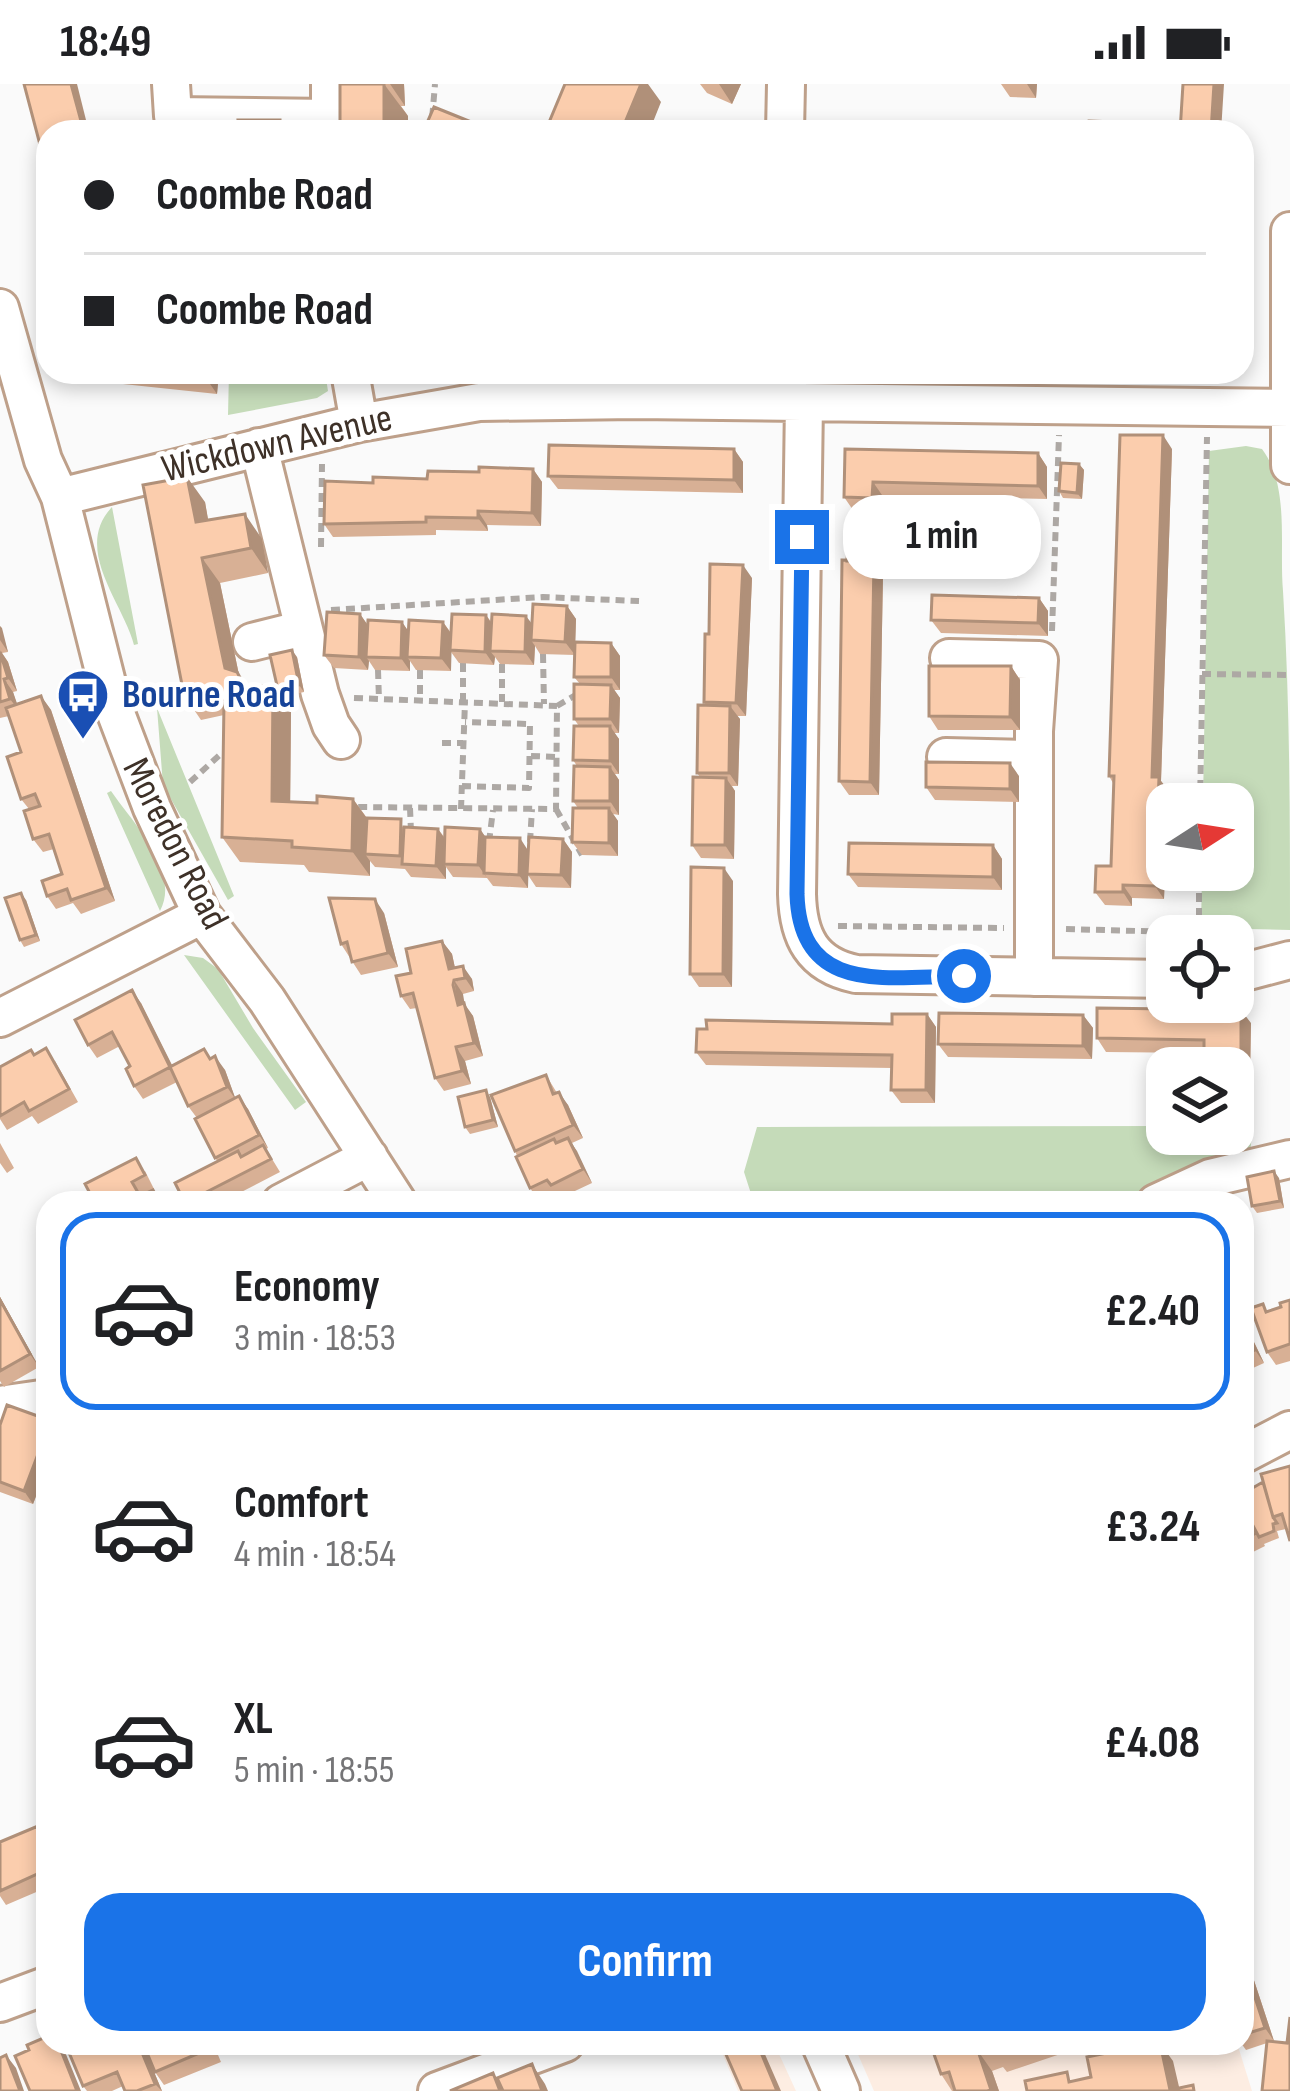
<!DOCTYPE html>
<meta charset="utf-8">
<style>
:root{--surface:#fff;--page:#f2f2f2;--text:#202124;--muted:#757577;--line:#e0e0e0;--accent:#1a73e8}
body{margin:0;font-family:"Sofia Sans Condensed",sans-serif;background:var(--page);color:var(--text);height:100vh;display:flex;flex-direction:column;font-size:45px;white-space:nowrap}
*{box-sizing:border-box;margin:0}
p{font-size:39px;color:var(--muted)}
.icon{flex:none;width:66px;height:66px;fill:none;stroke:currentColor;stroke-width:2;stroke-linecap:round;stroke-linejoin:round}
.map{position:relative;flex:1;overflow:hidden}
.panel{position:absolute;left:36px;top:1107px;width:1218px;height:864px;display:flex;flex-direction:column;background:var(--surface);border-radius:36px;box-shadow:0 6px 18px #0003}
.panel>*{flex:none}
.hud{position:absolute;left:36px;top:36px;width:1218px;height:264px;border-radius:36px;box-shadow:0 6px 18px #0003;display:grid;align-content:center;height:264px;padding:0 48px;background:var(--surface)}
.needle{width:78px;rotate:78deg}
.fabs{position:absolute;left:1146px;top:699px;display:grid;gap:24px}
.fabs a{display:grid;place-items:center;width:108px;height:108px;border-radius:24px;background:var(--surface);box-shadow:0 6px 18px #0003;font-size:60px}
.end{position:absolute;width:54px;height:54px;margin:-27px;border:15px solid #1a73e8;background:#fff;box-shadow:0 0 0 6px #fff}
.from{border-radius:50%}
.bubble{position:absolute;height:84px;border-radius:36px;background:var(--surface);box-shadow:0 6px 18px #0003;font-size:39px;font-weight:700;line-height:84px;text-align:center}
.hud b{display:flex;align-items:center;gap:42px;height:114px;font-size:45px}
.hud b+b{border-top:3px solid var(--line)}
.hud i{width:30px;height:30px;background:var(--text)}
ul{padding:21px 0 0;list-style:none}
li{display:flex;align-items:center;gap:36px;height:198px;margin:0 24px 18px;padding:0 24px;border:6px solid transparent;border-radius:36px}
li div{flex:1}
li b{display:block;font-size:45px}
li em{font-style:normal;font-weight:700}
li.active{border-color:var(--accent)}
li>.icon{width:108px;height:108px;stroke-width:1.5}
.button{display:flex;gap:24px;margin-top:auto;padding:24px 48px}
.button a{flex:1;height:138px;border-radius:36px;background:var(--accent);color:#fff;font-size:48px;font-weight:700;line-height:138px;text-align:center}
.status{display:flex;justify-content:space-between;align-items:center;height:84px;padding:0 60px;background:var(--surface);direction:ltr}
.status svg{height:33px;fill:currentColor}
.map>svg:first-child{display:block}
.built{fill:#fdede2}
.green{fill:#c5dbb9}
.lines{fill:none;stroke-linecap:round;stroke-linejoin:round}
.minor-casing{stroke:#bea08a;stroke-width:42}
.path{stroke:#ada8a4;stroke-width:6;stroke-dasharray:9 6;stroke-linecap:butt}
.minor{stroke:#fff;stroke-width:36}
.wall{fill:#d8b095}
.shaded-wall{fill:#b09079}
.building{fill:#fbcdad;stroke:#b09079;stroke-width:3}
.route{stroke:#1a73e8;stroke-width:15}
.labels{text-anchor:middle;dominant-baseline:central;stroke-width:10;stroke-linejoin:round;paint-order:stroke}
.street-label{font-size:39px;fill:#3e3128;stroke:#fff}
.transit-label{font-size:39px;font-weight:bold;fill:#164399;stroke:#fff;text-anchor:start}
</style>
<div class="status"><b>18:49</b><svg viewBox="0 0 49 12"><path d="M0 12V9h3v3zM5 12V6h3v6zM10 12V3h3v9zM15 12V0h3v12zM26 1h20v11H26zM47 4h2v5h-2z"/></svg></div>
<div class="map">
<svg width="1290" height="2007" viewBox="0 0 1290 2007">
<rect width="100%" height="100%" fill="#fafafa"/>
<path class="built" d="M718,1959H774L796,2007H738Z
M853,1959H1237L1252,2007H874Z"/>
<path class="green" d="M229,288H325L328,307L317,314L228,331Z
M1246,362L1262,365C1290,402 1279,461 1283,507C1290,620 1290,733 1290,846L1201,844L1202,786H1233V720H1203L1209,367Z
M112,423L138,560L134,561C124,520 72,465 112,423Z
M157,624L234,812L228,816L163,701Z
M111,707C133,739 181,787 160,827L107,709Z
M184,871L203,874L218,885L253,944L306,1018L295,1026Z
M1253,1040L1250,1070L1214,1081L1134,1119H754L744,1088L757,1043L1167,1042V1050H1233V1041Z"/>
<g class="lines">
<g class="minor-casing">
<path id="minor" d="M171,0L173,32L330,34
M330,0V48
M785,48L786,0
M1290,147V381
M0,224L43,376L60,413L112,619L152,724L202,831L267,916L398,1119
M350,288L359,339
M804,318L797,810C798,853 812,881 856,890L1167,895
M259,363L320,610L331,641L341,656
M60,413L359,339L479,318L636,316L1289,324
M252,558L304,545
M949,574L1039,576L1034,647V893
M946,673L1034,675
M1233,891L1290,876
M0,934L202,831
M281,1119L369,1073
M1156,1119L1210,1094L1290,1075
M0,1321L48,1314
M1242,1371L1290,1346
M0,1919L48,1901
M820,1959L841,2007
M437,2007L565,1959"/>
</g>
<path class="path" d="M431,48L435,0
M321,463L322,380
M331,526L543,513L639,517
M1052,547L1059,351
M543,570L544,620
M463,579V618
M502,580V618
M378,586L379,616
M420,586V617
M1202,590L1290,591
M354,614L557,622L556,725L356,723
M557,622L581,608
M442,659H463
M531,672L557,673
M190,698L223,668
M462,702L529,704L530,640L465,638
M1200,720L1207,353
M410,724L411,748
M461,725L465,618
M556,725L582,771
M489,758L493,726
M530,758L532,725
M838,842L1004,844
M1066,845L1250,850
M1199,848V786"/>
<use href="#minor" class="minor"/>
</g>
<path class="wall" d="M340,0H404L405,22H401L408,32Z
M700,0H741L732,20L707,9Z
M1001,0H1037L1036,14L1010,13Z
M96,288H219L217,310L104,298Z
M734,365L743,378V409L558,405L548,392Z
M845,365L1038,369L1047,383V415L882,411L881,427L853,426L844,413Z
M1172,365L1161,697L1168,706L1164,815L1132,814V822L1105,821L1095,808L1111,782L1113,699L1109,692Z
M1079,380L1084,386L1082,415L1063,414L1059,407Z
M533,385L542,398L541,442L487,441L488,447L436,446V451L333,453L324,440L373,399Z
M205,418L208,436L262,455L268,489L220,499L239,591L246,601L273,603L291,628L290,718L317,719L353,715L367,734L407,744L438,745L445,754L480,745L485,753L528,766L563,755L572,768L571,804L536,803L528,791V804L493,802L487,794L453,793L446,783V795L411,793L405,785L375,783L370,777V792L309,788L304,781L240,778L222,753L224,631L201,636L184,611Z
M896,467L895,487H880L883,490L879,711H849L839,697L842,476Z
M752,494L746,632H737L740,635L738,702H732L735,707L734,775L701,774L692,761L700,693L697,689L706,621L704,618L709,550Z
M1039,514L1048,527V552L941,549L931,536Z
M567,522L576,535L575,558L611,559L620,572V606H614L620,614L619,649H614L619,655V690H615L619,696V731L613,730L618,737V772L582,771L572,758L578,724L573,717L577,682L573,676L579,642L574,635L580,600L574,593L575,571L540,570L535,562L534,581L500,580L495,573L494,581L459,579L451,568V587L416,586L410,577V587L375,586L369,577L368,586L334,584L324,571L360,530L367,540L402,538L408,547L443,538L451,549L486,531L492,539L532,540Z
M0,542L8,568L2,569L8,578L17,607L13,608L17,621L41,612L51,626L115,817L81,830L73,819L56,825L47,812L62,790L54,765L43,768L33,755L29,725L21,715V668L9,632L0,634Z
M297,573L304,608L283,613L278,606Z
M1011,582L1020,596V646H938L929,632Z
M1019,692V718L935,716L926,703Z
M993,761L1002,775V806L858,803L848,790Z
M733,797L732,903H699L690,890Z
M26,816L40,857L24,863L20,856Z
M384,829L398,883L361,891L341,860Z
M442,857L452,870L455,884L472,895L474,907L463,910L462,914L463,919L473,932L483,972L465,977L471,1000L444,1007L435,994L417,924L410,925L401,912L411,889Z
M141,919L172,982L204,965L211,975L225,986L235,1014L248,1025L268,1064L266,1065L280,1088L220,1119H185L217,1077L195,1035L197,1034L188,1022L177,998L143,1015L134,1002L130,982L120,962L97,974L88,961Z
M927,930L936,943L935,1019H901L891,1006L892,984L706,981L696,968L892,940Z
M1083,931L1093,944L1092,975L948,973L938,960Z
M1251,939L1250,992L1233,991V984H1208L1204,978V969L1106,968L1097,954Z
M34,971L55,977L78,1018L38,1040L32,1032L7,1046L0,1035V983Z
M546,991L557,1009L568,1021L583,1054L572,1059L592,1099L560,1114L556,1109L539,1117L530,1104L515,1067Z
M490,1013L498,1043L470,1050L465,1043Z
M0,1059L14,1084L7,1089L0,1079Z
M145,1087L154,1105L142,1111L162,1119H90Z
M1279,1094L1284,1124L1257,1129L1252,1122Z
M0,1213L39,1283L4,1303L0,1297Z
M1290,1216V1277L1276,1281L1267,1268L1268,1228L1281,1223Z
M1242,1233L1264,1279L1242,1289Z
M46,1335L48,1337V1383L33,1420L0,1408V1341Z
M1290,1382L1286,1445L1277,1447L1279,1454L1264,1460L1265,1462L1251,1469L1242,1457Z
M38,1742L48,1758V1803L6,1821L0,1812V1758Z
M1242,1860L1274,1957L1272,1958L1287,1959L1290,2007L1267,1959L1246,1966L1241,1959Z
M142,1959L162,2007H125L123,2002L112,2007H87L83,2002Z
M143,1959H213L221,1978L164,2001L155,1988Z
M930,1959H1093L1007,1988L1003,1983L992,1987L999,2007H952L941,1990Z"/>
<path class="shaded-wall" d="M71,0H77L89,48H84Z
M384,0L408,32V48H384Z
M390,0H404L405,22Z
M641,0H648L661,18L649,48H621Z
M719,0H741L732,20Z
M1027,0H1037L1036,14Z
M1214,0H1224L1221,48H1211Z
M209,288H219L217,310L208,297Z
M1163,351L1172,365L1161,697L1168,706L1164,815L1155,802L1152,693Z
M734,365L743,378V409L734,396Z
M1038,369L1047,383V415L1038,402Z
M1079,380L1084,386L1082,415L1077,409Z
M533,385L542,398L541,442L532,429Z
M187,393L205,418L213,463L196,438Z
M873,398L882,411L881,427L872,414Z
M478,427L487,441L488,447L478,434Z
M245,430L262,455L268,489L251,464Z
M891,461L896,467L895,487L890,481Z
M202,474L220,499L239,591L255,613L225,584Z
M874,477L883,490L879,711L870,698Z
M743,481L752,494L746,632L736,619Z
M1039,514L1048,527V552L1038,539Z
M567,522L576,535L575,571L565,558Z
M360,530L369,543L366,573L369,577L368,586L359,573Z
M486,531L495,545L490,567L495,573L494,581L485,568Z
M526,532L536,545L531,556L535,562L534,581L525,568Z
M402,538L411,551L407,573L410,577V587L401,574Z
M443,538L452,551L451,587L441,574Z
M0,542L2,544L8,568L0,556Z
M611,559L620,572V606L611,593Z
M0,566L8,578L17,607L8,594Z
M292,566L297,573L304,608L299,601Z
M1011,582L1020,596V646L1010,633Z
M4,595L13,608L20,628L10,615Z
M611,601L620,614L619,649L610,635Z
M273,603L291,628L290,742L272,717Z
M41,612L51,626L115,817L106,804Z
M730,622L740,635L738,702L729,689Z
M610,642L619,655V690L610,677Z
M1010,679L1019,692V718L1010,705Z
M610,683L619,696V731L610,717Z
M726,694L735,707L734,775L725,761Z
M353,715L371,740L365,770L370,777V792L352,767Z
M609,724L618,737V772L609,759Z
M438,745L447,758L444,780L446,783V795L436,782Z
M480,745L489,758L484,789L487,794L478,781Z
M520,754L529,768L528,804L519,791Z
M563,755L572,768L571,804L561,791Z
M993,761L1002,775V806L993,793Z
M724,784L733,797L732,903L723,890Z
M1123,801L1132,814V822L1123,808Z
M21,809L26,816L40,857L36,851Z
M375,815L384,829L398,883L388,869Z
M442,857L452,870L458,898L449,885Z
M463,882L472,895L474,907L465,894Z
M454,896L463,910L467,934L458,921Z
M132,906L141,919L180,997L170,983Z
M464,919L473,932L483,972L474,959Z
M1241,926L1251,939L1250,992L1241,978Z
M927,930L936,943L935,1019L926,1006Z
M1083,931L1093,944L1092,975L1083,962Z
M456,963L465,977L471,1000L462,987Z
M215,972L225,986L236,1016L227,1003Z
M486,1006L490,1013L498,1043L493,1036Z
M559,1008L568,1021L583,1054L573,1041Z
M239,1012L248,1025L268,1064L259,1051Z
M568,1054L577,1067L592,1099L583,1085Z
M1274,1087L1279,1094L1284,1124L1280,1117Z
M0,1213L39,1283L30,1270L0,1216Z
M1242,1233L1264,1279L1255,1266L1242,1239Z
M46,1335L48,1337V1364L40,1352Z
M38,1370L47,1383L33,1420L24,1407Z
M1242,1860L1274,1957L1265,1944L1242,1874Z
M58,1959H61L63,1963L81,2007H77Z
M138,1959H142L162,2007L155,2000Z
M757,1959H760L781,2007H777Z
M1160,1959L1173,1977L1180,2007H1171Z
M978,1967L992,1987L999,2007H992Z
M6,1971L16,1984L24,2007H20Z
M532,1980L545,2000L548,2007H542Z"/>
<path class="building" d="M24,0H71L84,48H48V91Z
M340,0H384V48H340Z
M565,0H641L621,48H545Z
M1183,0H1214L1211,48H1180Z
M434,23L496,48H423Z
M238,36H280V48H239Z
M1089,37L1115,38V48H1088Z
M122,288H209L208,297Z
M1120,351H1163L1152,693H1159L1155,802L1123,801V808H1095L1096,782H1111L1114,692H1109Z
M549,361L734,365V396L548,392Z
M845,365L1038,369V402L873,398L872,414L844,413Z
M1061,379L1079,380L1077,409L1059,407Z
M479,383L533,385L532,429L478,427V434L426,433V438L324,440L325,397L373,399V393L427,395L428,387L479,388Z
M187,393L196,438L245,430L251,464L202,474L225,584L237,588L244,601L273,603L272,717L317,719V712L353,715L352,767L292,763V757L222,753L224,618L210,606L184,611L143,401Z
M848,458L891,461L890,481L876,480L874,477H847Z
M842,476L874,477L870,698L839,697Z
M710,480L743,481L736,619L704,618L705,550H709Z
M932,511L1039,514L1038,539L931,536Z
M533,520L567,522L565,558L531,556Z
M327,528L360,530L359,573L324,571Z
M452,530L486,531L485,568L450,566Z
M492,530L526,532L525,568L490,567Z
M368,536L402,538L401,574L366,573Z
M409,536L443,538L441,574L407,573Z
M575,558L611,559V593H574Z
M292,566L299,601L278,606L270,571Z
M0,568L8,594L4,595L10,615L0,618Z
M929,582H1011L1010,633L929,632Z
M574,600L611,601L610,635H574Z
M41,612L106,804L71,816L67,805L47,812L42,797L62,790L49,750L33,755L24,727L40,722L35,710L21,715L7,673L21,668L6,624Z
M698,621L730,622L729,689H697Z
M574,642H610V677L573,676Z
M926,678L1010,679V705L926,703Z
M574,682L610,683V717H573Z
M693,693L726,694L725,761H692Z
M573,724H609V759L572,758Z
M367,734L401,735L400,772L365,770Z
M404,743L438,745L436,782L402,780Z
M445,743L480,745L478,781L444,780Z
M485,753L520,754L519,791L484,789Z
M529,753L563,755L561,791L527,790Z
M849,759L993,761V793L848,790Z
M691,783L724,784L723,890H690Z
M21,809L36,851L20,856L5,814Z
M329,814L375,815L388,869L352,878L347,858L341,860Z
M442,857L449,885L463,882L465,894L454,896L453,901L458,921L464,919L474,959L456,963L462,987L435,994L413,909L401,912L396,892L411,889L406,865Z
M132,906L170,983L134,1002L126,985L130,982L112,948L88,961L75,936Z
M1097,924L1241,926V978H1204V956L1097,954Z
M939,929L1083,931V962L938,960Z
M892,930H927L926,1006H891L892,971L696,968L697,945H707L706,936L892,940Z
M46,964L69,1005L29,1027L24,1018L0,1032V983L31,966L34,971Z
M204,965L210,975L215,972L227,1003L188,1022L170,983Z
M546,991L553,1010L559,1008L573,1041L515,1067L491,1011Z
M486,1006L493,1036L465,1043L458,1013Z
M239,1012L259,1051L215,1074L195,1035Z
M568,1054L583,1085L551,1101L547,1096L530,1104L516,1073L554,1055L556,1059Z
M263,1061L271,1075L185,1119L175,1099L238,1067L241,1073Z
M136,1074L145,1091L132,1098L140,1112L153,1106L160,1119H90L94,1117L85,1100Z
M1274,1087L1280,1117L1252,1122L1247,1093Z
M549,1113L552,1119H537Z
M0,1216L30,1270L0,1287Z
M1290,1216V1260L1267,1268L1251,1224L1263,1220L1266,1228L1281,1223L1280,1219Z
M1242,1239L1255,1266L1242,1272Z
M7,1321L46,1335L40,1352L48,1355V1373L38,1370L24,1407L0,1398V1341Z
M1290,1382V1457L1282,1430L1273,1433L1261,1390Z
M1263,1398L1273,1433L1277,1439L1273,1440L1274,1447L1259,1453L1242,1421V1410Z
M1242,1423L1256,1449L1242,1456Z
M38,1742L48,1766V1785L0,1807V1758Z
M1242,1874L1265,1944L1242,1951Z
M1290,1933V2007H1262L1267,1957L1287,1959Z
M48,1952V1959H58L77,2007H30L15,1972L29,1966L27,1961Z
M65,1959H138L155,2000L137,2007H125L117,1988L83,2002Z
M143,1959H209L211,1964L155,1988Z
M721,1959H757L777,2007H742Z
M930,1959H1023L993,1969L991,1963L978,1967L991,2006L987,2007H955L949,1988L941,1990Z
M1155,1959H1160L1170,2006L1193,2001L1194,2007H1027L1025,1997L1067,1988L1069,1998L1091,1993L1087,1973Z
M6,1971L20,2007H0V1974Z
M532,1980L542,2007H503L497,1994Z
M493,1989L500,2007H450Z"/>
<g class="lines">
<path class="route" d="M802,453L797,810C800,913 889,892 964,892"/>
</g>
<defs>
<g id="bus-pin" transform="scale(2.7)"><path d="M0 17L-7.5 6A9.5 9.5 0 1 1 7.5 6Z" fill="#1a4fb4" stroke="#fff"/><path d="M-5-6H5V4H4V6H2V4H-2V6H-4V4H-5ZM-3.5-4V0h7V-4ZM-3.5 1.2v1.5H-2V1.2ZM2 1.2v1.5H3.5V1.2Z" fill="#fff"/></g>
</defs>
<g fill-rule="evenodd">
<use href="#bus-pin" x="83" y="611"/>
</g>
<g class="labels">
<g class="street-label">
<text transform="translate(277 360) rotate(-13)">Wickdown Avenue</text>
<text transform="translate(175 760) rotate(63)">Moredon Road</text>
</g>
<g class="transit-label">
<text x="122" y="611">Bourne Road</text>
</g>
</g>
</svg>
<div class="fabs">
<a><svg class="needle" viewBox="-14 -14 28 28"><path d="M0-13l5 13h-10z" fill="#e53935"/><path d="M0 13l5-13h-10z" fill="#757577"/></svg></a>
<a><svg class="icon" aria-label="locate" viewBox="0 0 24 24"><circle cx="12" cy="12" r="6"/><path d="M12 2v4M12 18v4M2 12h4M18 12h4"/></svg></a>
<a><svg class="icon" aria-label="layers" viewBox="0 0 24 24"><path d="M12 4l9 5-9 5-9-5zM3 14l9 5 9-5"/></svg></a>
</div>
<i class="end from" style="left:964px;top:892px"></i>
<i class="end" style="left:802px;top:453px"></i>
<div class="bubble" style="left:843px;top:411px;width:198px">1 min</div>
<div class="hud">
<b><i class="from"></i>Coombe Road</b>
<b><i></i>Coombe Road</b>
</div>
<section class="panel">
<ul>
<li class="active"><svg class="icon" aria-label="car" viewBox="0 0 24 24"><path d="M5 17H2v-5l4-1 3-4h7l3 4 3 1v5h-3M9 17h6M6 11h13"/><circle cx="7" cy="17" r="2"/><circle cx="17" cy="17" r="2"/></svg><div><b>Economy</b><p>3 min · 18:53</p></div><em>£2.40</em></li>
<li><svg class="icon" aria-label="car" viewBox="0 0 24 24"><path d="M5 17H2v-5l4-1 3-4h7l3 4 3 1v5h-3M9 17h6M6 11h13"/><circle cx="7" cy="17" r="2"/><circle cx="17" cy="17" r="2"/></svg><div><b>Comfort</b><p>4 min · 18:54</p></div><em>£3.24</em></li>
<li><svg class="icon" aria-label="car" viewBox="0 0 24 24"><path d="M5 17H2v-5l4-1 3-4h7l3 4 3 1v5h-3M9 17h6M6 11h13"/><circle cx="7" cy="17" r="2"/><circle cx="17" cy="17" r="2"/></svg><div><b>XL</b><p>5 min · 18:55</p></div><em>£4.08</em></li>
</ul>
<div class="button"><a>Confirm</a></div>
</section>
</div>
